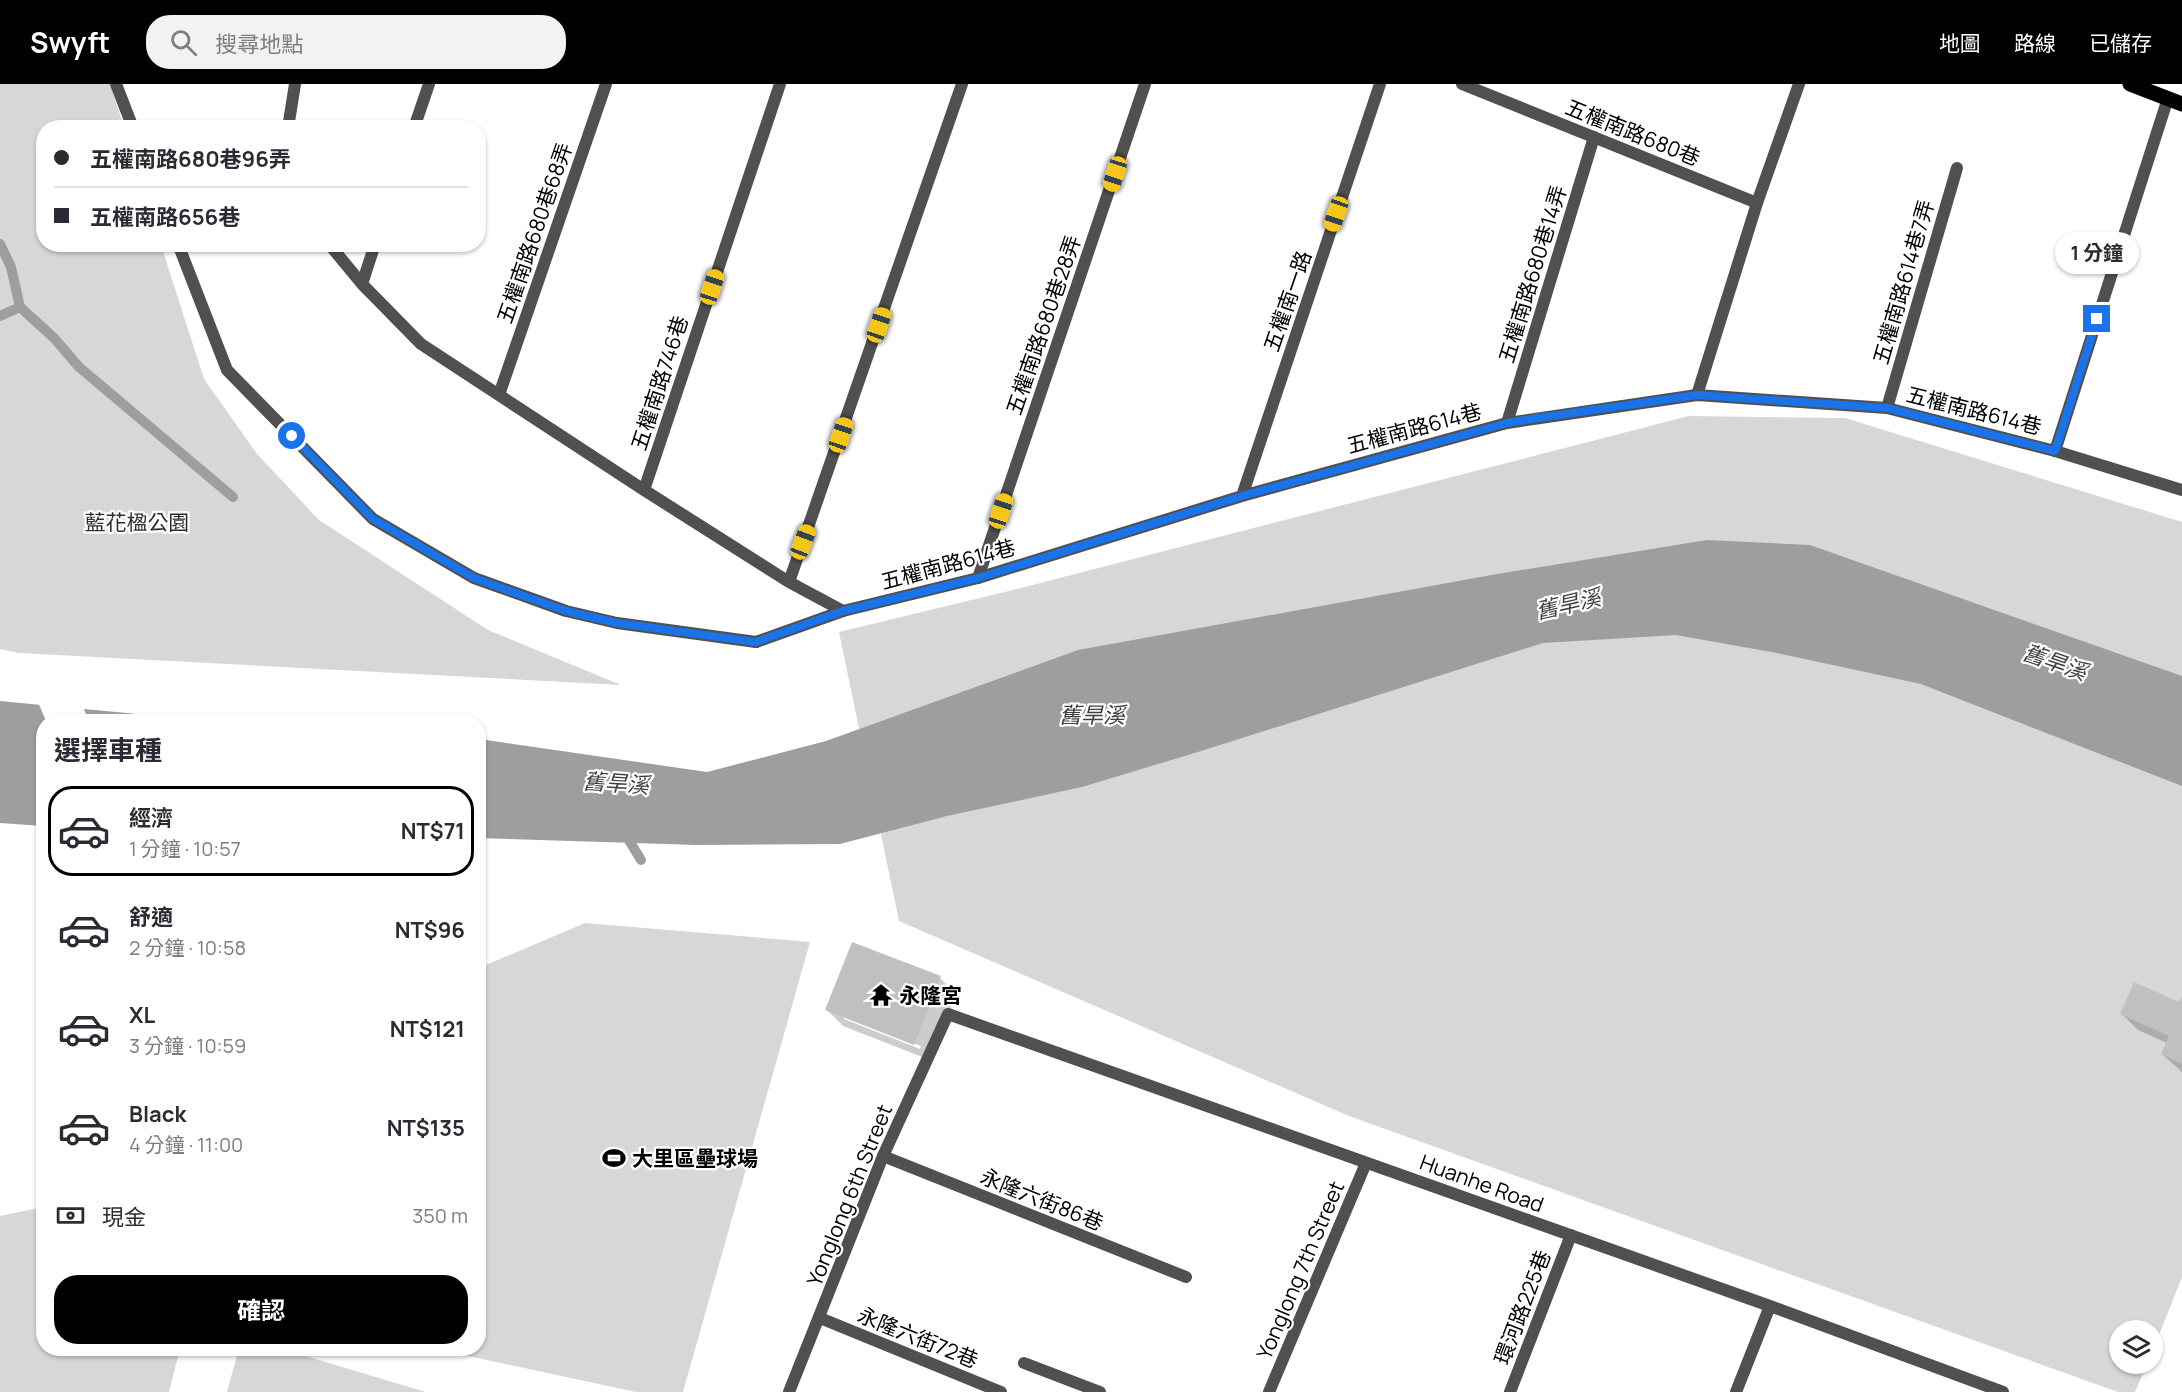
<!DOCTYPE html>
<html lang="zh-TW">
<meta charset="utf-8">
<style>
:root{--surface:#fff;--page:#f2f2f3;--text:#2b2b33;--muted:#7c7c81;--line:#e1e1e2;--accent:#000}
body{margin:0;font-family:Manrope,"Noto Sans TC",sans-serif;background:var(--page);color:var(--text);height:100vh;display:flex;flex-direction:column;font-size:22px;white-space:nowrap}
*{box-sizing:border-box;margin:0}
p{font-size:20px;color:var(--muted)}
.icon{flex:none;width:33px;height:33px;fill:none;stroke:currentColor;stroke-width:2;stroke-linecap:round;stroke-linejoin:round}
.map{position:relative;flex:1;overflow:hidden}
.sheet{position:absolute;left:36px;top:630px;width:450px;height:642px;display:flex;flex-direction:column;background:var(--surface);border-radius:24px;box-shadow:0 2px 4px #0004}
.sheet>*{flex:none}
.guide{position:absolute;left:36px;top:36px;width:450px;height:132px;border-radius:24px;box-shadow:0 2px 4px #0004;display:grid;align-content:center;height:132px;padding:0 18px;background:var(--surface)}
.controls{position:absolute;left:2109px;top:1236px;display:grid;gap:12px}
.controls a{display:grid;place-items:center;width:54px;height:54px;border-radius:50%;background:var(--surface);box-shadow:0 2px 4px #0004;font-size:30px}
.end{position:absolute;width:27px;height:27px;margin:-14px;border:8px solid #1a73e8;background:#fff;box-shadow:0 0 0 3px #fff}
.from{border-radius:50%}
.bubble{position:absolute;height:42px;border-radius:21px;background:var(--surface);box-shadow:0 2px 4px #0004;font-size:20px;font-weight:700;line-height:42px;text-align:center}
.car{position:absolute;width:18px;height:36px;margin:-18px -9px;border-radius:8px;box-shadow:0 0 4px 2px #0007;background:linear-gradient(#f5c518 24%,#345 0 40%,#f5c518 0 76%,#345 0 86%,#f5c518 0)}
.guide b{display:flex;align-items:center;gap:21px;height:57px;font-size:22px}
.guide b+b{border-top:2px solid var(--line)}
.guide i{width:15px;height:15px;background:var(--text)}
ul{padding:0;list-style:none}
li{display:flex;align-items:center;gap:18px;height:90px;margin:0 12px 9px;padding:0 6px;border:3px solid transparent;border-radius:24px}
li div{flex:1}
li b{display:block;font-size:22px}
li em{font-style:normal;font-weight:700}
li.selected{border-color:var(--accent)}
li>.icon{width:54px;height:54px;stroke-width:1.5}
h2{padding:0 18px;font-size:27px;line-height:72px}
.pay{display:flex;align-items:center;gap:15px;height:66px;padding:0 18px;font-size:22px}
.pay p{margin-inline-start:auto}
.primary-button{display:flex;gap:12px;margin-top:auto;padding:12px 18px}
.primary-button a{flex:1;height:69px;border-radius:24px;background:var(--accent);color:#fff;font-size:24px;font-weight:700;line-height:69px;text-align:center}
header{display:flex;align-items:center;gap:36px;box-sizing:border-box;height:84px;padding:0 30px;background:var(--accent);color:#fff}
header strong{font-size:28px}
nav{display:flex;gap:33px;margin-inline-start:auto;font-size:21px}
.search{width:420px;height:54px;background:var(--page);display:flex;align-items:center;gap:15px;box-sizing:border-box;padding:0 21px;border-radius:24px;color:var(--muted);font-size:22px}
.map>svg:first-child{display:block}
.green{fill:#d7d7d7}
.water{fill:#9e9e9e}
.pier{fill:#fff}
.shadow{fill:#0003;fill-rule:evenodd}
.lines{fill:none;stroke-linecap:round;stroke-linejoin:round}
.stream{stroke:#9e9e9e;stroke-width:10}
.building{fill:#c0c0c0}
.service{stroke:#505050;stroke-width:12}
.minor{stroke:#505050;stroke-width:12}
.primary{stroke:#000;stroke-width:15}
.route{stroke:#1a73e8;stroke-width:8}
.labels{text-anchor:middle;dominant-baseline:central;stroke-width:4.5;stroke-linejoin:round;paint-order:stroke}
.street-label{font-size:21px;fill:#000;stroke:#fff}
.park-label{font-size:21px;fill:#2e2e2e;stroke:#fff}
.poi-label{font-size:21px;font-weight:bold;fill:#000;stroke:#fff;text-anchor:start}
.water-label{font-size:22px;font-style:italic;fill:#3f3f3f;stroke:#fff}
</style>
<header>
<strong>Swyft</strong>
<div class="search"><svg class="icon" aria-label="search" viewBox="0 0 24 24"><circle cx="10" cy="10" r="6"/><path d="M15 15l6 6"/></svg>搜尋地點</div>
<nav><a>地圖</a><a>路線</a><a>已儲存</a></nav>
</header>
<div class="map">
<svg width="2182" height="1308" viewBox="0 0 2182 1308">
<rect width="100%" height="100%" fill="#fff"/>
<path class="green" d="M0,0H110L124,43L44,44V160L161,161L204,295L257,370L319,436L488,546L621,601L19,569L0,565Z
M1689,332L1845,334L2182,438V1193L2153,1266L2152,1246H2120V1280H2147L2135,1308H2118L1349,1032L899,837L839,548L1017,505Z
M585,839L810,858L683,1308H636L436,1265L478,1264L479,884Z
M43,1123L44,1264L180,1265L169,1308H0V1132Z
M239,1264L282,1265L426,1308H227Z"/>
<path class="water" d="M1707,456L1810,461L2182,592V702L1921,600L1777,569L1676,551L1543,559L1198,668L1082,703L947,732L840,760L697,761L479,754V655L707,688L826,657L1078,566L1497,490Z
M0,617L211,637L44,638L43,742L0,739Z"/>
<path class="pier" d="M38,618L83,623L89,637H46Z"/>
<path class="shadow" d="M940,894L956,910L930,976L843,942L827,926ZM844,932L921,962L920,965L844,935Z
M2182,916V988L2162,970L2167,959L2138,946L2122,930L2180,920Z"/>
<g class="lines">
<path class="stream" d="M0,160L11,183L20,223L54,254L79,283L233,413
M0,232L20,223
M624,748L641,776"/>
</g>
<path class="building" d="M852,858L941,892L914,961L825,926Z
M2134,898L2179,918L2182,912V980L2161,970L2169,952L2120,930Z"/>
<g class="lines">
<path class="service" d="M288,44L295,0
M414,44L429,0
M329,160L362,200L421,260L644,406L789,498L843,527
M362,200L375,160
M499,311L606,0
M1697,311L1757,119L1799,0
M1887,324L1957,84
M1507,339L1594,53
M2055,367L2168,14
M644,406L780,0
M978,494L1145,0
M789,498L962,0
M756,558L843,527
M883,1072L1186,1193
M820,1234L1001,1308
M1024,1279L1100,1308
M1510,1308L1571,1151"/>
<path class="minor" d="M116,0L133,44
M1462,0L1757,119
M178,160L227,286L373,435L474,494L566,527L617,539L756,558
M1242,412L1380,0
M843,527L978,494L1242,412L1507,339L1697,311L1887,324L2055,367L2182,406
M789,1308L883,1072L948,930L1770,1222L2003,1308
M1269,1308L1366,1079
M1736,1308L1770,1222"/>
<path class="primary" d="M2130,0L2182,20"/>
</g>
<g class="lines">
<path class="route" d="M292,352L373,435L474,494L566,527L617,539L756,558L843,527L978,494L1242,412L1507,339L1531,335L1697,311L1887,324L2055,367L2097,235"/>
</g>
<defs>
<g id="temple-bare" transform="scale(1.8)"><path d="M0-6L5-2H3V0L6.5 2.5H4V6H1.5V3h-3V6H-4V2.5H-6.5L-3 0V-2H-5Z" fill="#000" stroke="#fff" stroke-width="2.5" paint-order="stroke"/></g>
<g id="stadium-bare" transform="scale(1.8)"><path d="M0-5a6.5 5 0 1 0 0 10a6.5 5 0 1 0 0-10ZM-3.5-1.8h7v3.6h-7Z" fill="#000" stroke="#fff" stroke-width="2.5" paint-order="stroke"/></g>
</defs>
<g fill-rule="evenodd">
<use href="#temple-bare" x="881" y="911"/>
<use href="#stadium-bare" x="614" y="1074"/>
</g>
<g class="labels">
<g class="street-label">
<text transform="translate(1633 48) rotate(22)">五權南路680巷</text>
<text transform="translate(534 149) rotate(-71)">五權南路680巷68弄</text>
<text transform="translate(1532 190) rotate(-73)">五權南路680巷14弄</text>
<text transform="translate(1903 198) rotate(-74)">五權南路614巷7弄</text>
<text transform="translate(1287 217) rotate(-71)">五權南一路</text>
<text transform="translate(1043 241) rotate(-71)">五權南路680巷28弄</text>
<text transform="translate(659 299) rotate(-72)">五權南路746巷</text>
<text transform="translate(1974 326) rotate(14)">五權南路614巷</text>
<text transform="translate(1414 344) rotate(-15)">五權南路614巷</text>
<text transform="translate(948 480) rotate(-15)">五權南路614巷</text>
<text transform="translate(1482 1099) rotate(20)">Huanhe Road</text>
<text transform="translate(849 1111) rotate(-68)">Yonglong 6th Street</text>
<text transform="translate(1042 1115) rotate(22)">永隆六街86巷</text>
<text transform="translate(1300 1186) rotate(-67)">Yonglong 7th Street</text>
<text transform="translate(1522 1223) rotate(-69)">環河路225巷</text>
<text transform="translate(918 1253) rotate(22)">永隆六街72巷</text>
</g>
<g class="park-label">
<text x="137" y="438">藍花楹公園</text>
</g>
<g class="poi-label">
<text x="899" y="911">永隆宮</text>
<text x="632" y="1074">大里區壘球場</text>
</g>
<g class="water-label">
<text transform="translate(1568 520) rotate(-13)">舊旱溪</text>
<text transform="translate(2055 578) rotate(19)">舊旱溪</text>
<text x="1092" y="631">舊旱溪</text>
<text transform="translate(616 699) rotate(4)">舊旱溪</text>
</g>
</g>
</svg>
<div class="controls">
<a><svg class="icon" aria-label="layers" viewBox="0 0 24 24"><path d="M12 4l9 5-9 5-9-5zM3 14l9 5 9-5"/></svg></a>
</div>
<i class="end from" style="left:292px;top:352px"></i>
<i class="end" style="left:2097px;top:235px"></i>
<div class="bubble" style="left:2055px;top:148px;width:84px">1 分鐘</div>
<i class="car" style="left:1115px;top:90px;rotate:198deg"></i>
<i class="car" style="left:1336px;top:130px;rotate:199deg"></i>
<i class="car" style="left:712px;top:203px;rotate:18deg"></i>
<i class="car" style="left:879px;top:241px;rotate:19deg"></i>
<i class="car" style="left:841px;top:351px;rotate:19deg"></i>
<i class="car" style="left:1001px;top:427px;rotate:18deg"></i>
<i class="car" style="left:803px;top:458px;rotate:21deg"></i>
<div class="guide">
<b><i class="from"></i>五權南路680巷96弄</b>
<b><i></i>五權南路656巷</b>
</div>
<section class="sheet">
<h2>選擇車種</h2>
<ul>
<li class="selected"><svg class="icon" aria-label="car" viewBox="0 0 24 24"><path d="M5 17H2v-5l4-1 3-4h7l3 4 3 1v5h-3M9 17h6M6 11h13"/><circle cx="7" cy="17" r="2"/><circle cx="17" cy="17" r="2"/></svg><div><b>經濟</b><p>1 分鐘 · 10:57</p></div><em>NT$71</em></li>
<li><svg class="icon" aria-label="car" viewBox="0 0 24 24"><path d="M5 17H2v-5l4-1 3-4h7l3 4 3 1v5h-3M9 17h6M6 11h13"/><circle cx="7" cy="17" r="2"/><circle cx="17" cy="17" r="2"/></svg><div><b>舒適</b><p>2 分鐘 · 10:58</p></div><em>NT$96</em></li>
<li><svg class="icon" aria-label="car" viewBox="0 0 24 24"><path d="M5 17H2v-5l4-1 3-4h7l3 4 3 1v5h-3M9 17h6M6 11h13"/><circle cx="7" cy="17" r="2"/><circle cx="17" cy="17" r="2"/></svg><div><b>XL</b><p>3 分鐘 · 10:59</p></div><em>NT$121</em></li>
<li><svg class="icon" aria-label="car" viewBox="0 0 24 24"><path d="M5 17H2v-5l4-1 3-4h7l3 4 3 1v5h-3M9 17h6M6 11h13"/><circle cx="7" cy="17" r="2"/><circle cx="17" cy="17" r="2"/></svg><div><b>Black</b><p>4 分鐘 · 11:00</p></div><em>NT$135</em></li>
</ul>
<div class="pay"><svg class="icon" aria-label="cash" viewBox="0 0 24 24"><path d="M3 7h18v10H3z"/><circle cx="12" cy="12" r="2"/></svg>現金<p>350 m</p></div>
<div class="primary-button"><a>確認</a></div>
</section>
</div>
